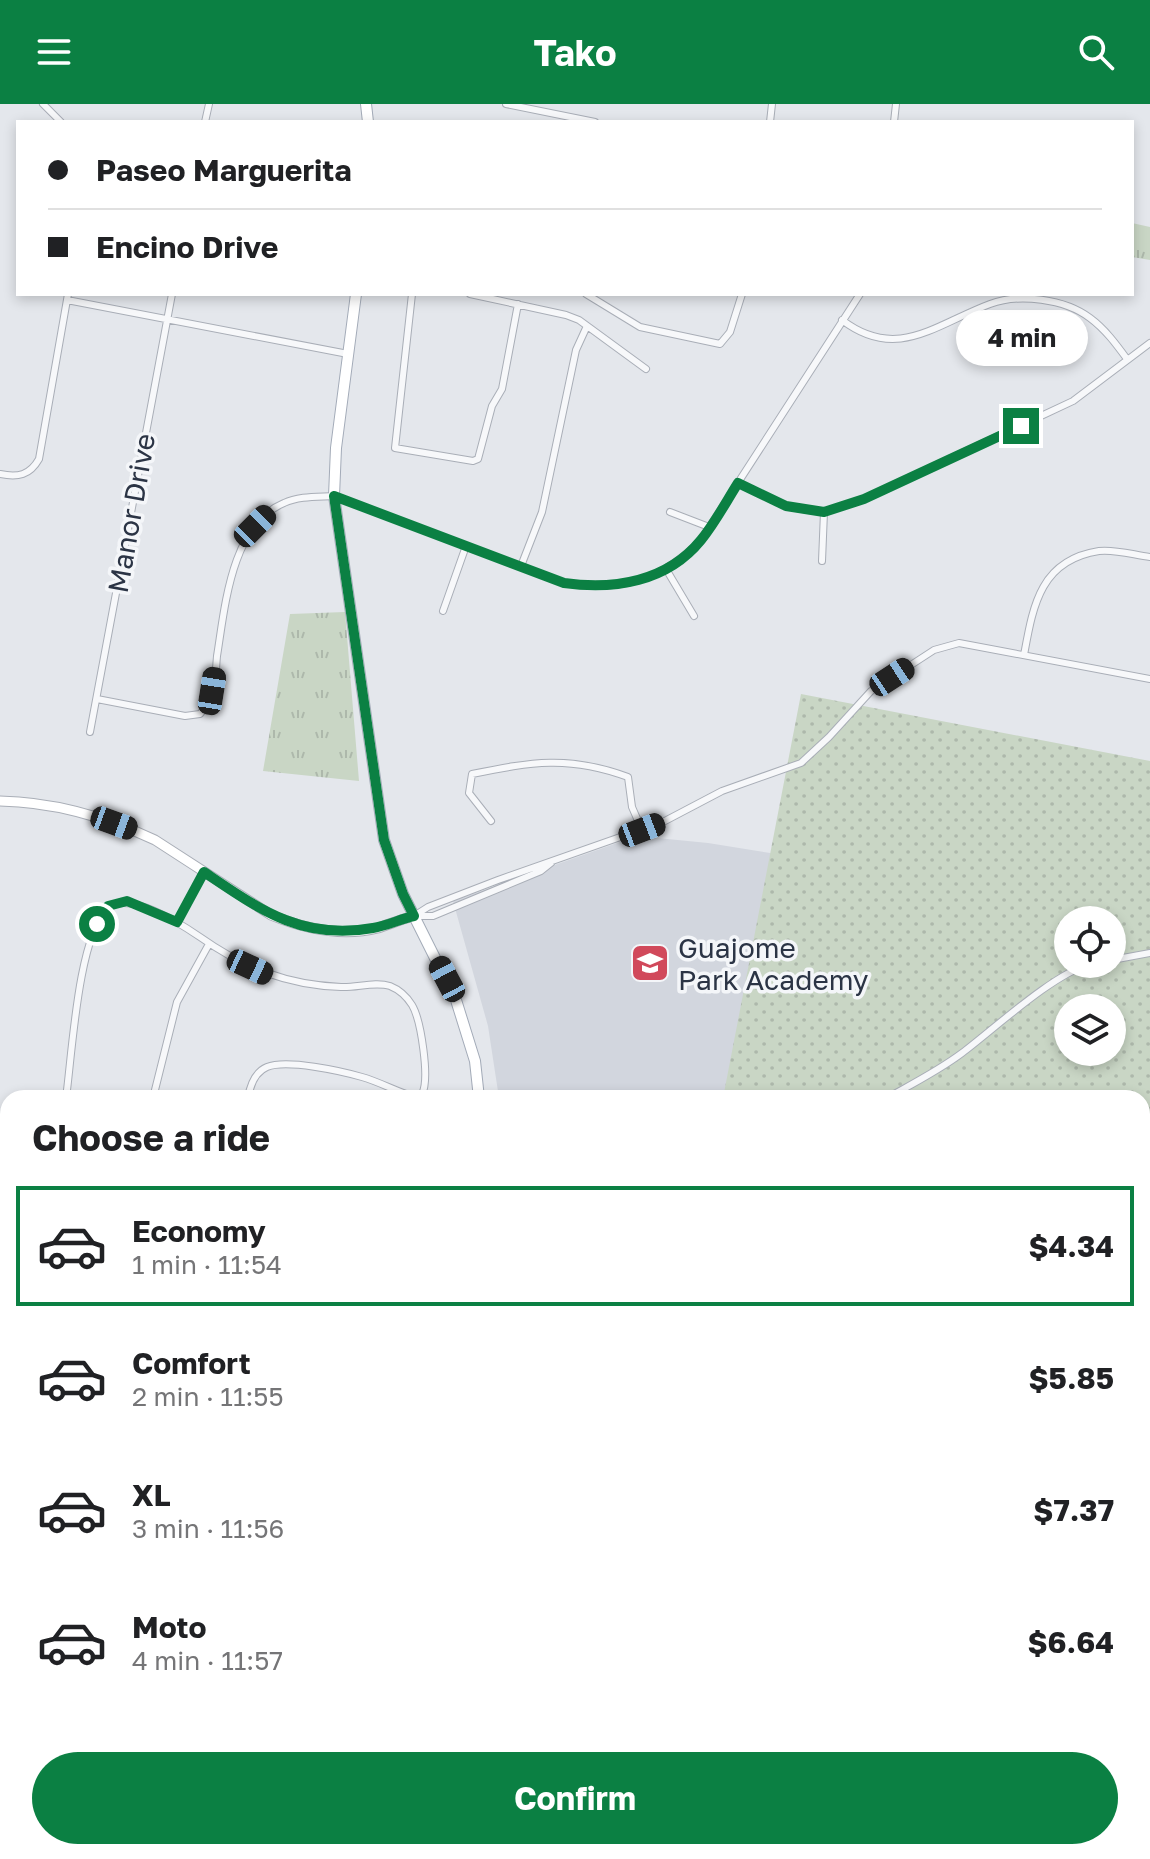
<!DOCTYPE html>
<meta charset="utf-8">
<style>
:root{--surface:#fff;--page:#f2f2f2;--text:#202124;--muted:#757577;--line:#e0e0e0;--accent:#0b8043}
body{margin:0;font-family:"Golos Text",sans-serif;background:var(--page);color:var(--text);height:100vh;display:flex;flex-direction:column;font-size:30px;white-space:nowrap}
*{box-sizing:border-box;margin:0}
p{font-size:26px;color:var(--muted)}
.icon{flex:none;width:44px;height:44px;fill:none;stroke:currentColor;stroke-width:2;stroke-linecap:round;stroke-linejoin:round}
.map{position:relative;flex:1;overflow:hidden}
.drawer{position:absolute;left:0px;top:986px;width:1150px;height:770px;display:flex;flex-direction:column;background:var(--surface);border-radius:24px 24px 0 0;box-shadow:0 4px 12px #0003}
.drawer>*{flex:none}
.banner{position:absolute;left:16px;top:16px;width:1118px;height:176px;border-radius:0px;box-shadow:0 4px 12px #0003;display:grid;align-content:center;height:176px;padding:0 32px;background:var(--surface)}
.controls{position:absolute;left:1054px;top:802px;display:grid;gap:16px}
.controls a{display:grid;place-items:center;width:72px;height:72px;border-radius:50%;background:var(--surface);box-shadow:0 4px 12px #0003;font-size:40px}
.end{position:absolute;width:36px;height:36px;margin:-18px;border:10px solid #0b8043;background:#fff;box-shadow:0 0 0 4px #fff}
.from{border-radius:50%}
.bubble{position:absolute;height:56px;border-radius:28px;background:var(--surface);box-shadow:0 4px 12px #0003;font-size:26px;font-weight:700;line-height:56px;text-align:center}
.car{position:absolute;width:24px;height:48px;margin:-24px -12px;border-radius:10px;box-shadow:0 0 6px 2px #0007;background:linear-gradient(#222 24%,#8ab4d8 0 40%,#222 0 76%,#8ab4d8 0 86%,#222 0)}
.banner b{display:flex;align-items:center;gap:28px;height:76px;font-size:30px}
.banner b+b{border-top:2px solid var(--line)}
.banner i{width:20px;height:20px;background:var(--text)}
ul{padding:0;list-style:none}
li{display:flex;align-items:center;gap:24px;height:120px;margin:0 16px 12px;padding:0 16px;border:4px solid transparent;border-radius:0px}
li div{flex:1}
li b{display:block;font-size:30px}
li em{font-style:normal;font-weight:700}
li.active{border-color:var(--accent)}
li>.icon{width:72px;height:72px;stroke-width:1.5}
h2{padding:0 32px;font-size:36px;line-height:96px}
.primary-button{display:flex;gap:16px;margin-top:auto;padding:16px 32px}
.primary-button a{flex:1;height:92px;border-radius:48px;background:var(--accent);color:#fff;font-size:32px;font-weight:700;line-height:92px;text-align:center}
header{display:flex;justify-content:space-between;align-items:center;height:104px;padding:0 32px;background:var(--accent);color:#fff;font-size:36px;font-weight:700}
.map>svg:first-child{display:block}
.built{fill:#d2d6de}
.grass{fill:url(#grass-tufts)}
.park{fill:url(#park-dots);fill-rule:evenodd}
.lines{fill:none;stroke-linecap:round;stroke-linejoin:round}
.minor-casing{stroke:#a9aeb7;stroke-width:8}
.tertiary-casing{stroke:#a9aeb7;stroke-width:10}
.secondary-casing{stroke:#a9aeb7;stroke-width:11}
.primary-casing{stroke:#a3abb8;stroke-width:12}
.minor{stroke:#f7f8fa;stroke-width:6}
.tertiary{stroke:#f7f8fa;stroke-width:8}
.secondary{stroke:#fff;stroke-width:9}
.primary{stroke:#fff;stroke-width:10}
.route{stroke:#0b8043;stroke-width:10}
.labels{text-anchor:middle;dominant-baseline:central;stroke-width:7;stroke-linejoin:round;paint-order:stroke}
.street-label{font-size:28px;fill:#2b3445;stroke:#f4f6f9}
.poi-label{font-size:28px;fill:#2b3445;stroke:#f4f6f9;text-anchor:start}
</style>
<header><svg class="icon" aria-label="menu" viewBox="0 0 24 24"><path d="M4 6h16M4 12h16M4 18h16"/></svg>Tako<svg class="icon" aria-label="search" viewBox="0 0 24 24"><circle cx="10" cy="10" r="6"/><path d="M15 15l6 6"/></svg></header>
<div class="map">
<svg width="1150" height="1755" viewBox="0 0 1150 1755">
<defs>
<pattern id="grass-tufts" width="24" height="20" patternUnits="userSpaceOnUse" patternTransform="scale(2)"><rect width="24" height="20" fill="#c9d6c5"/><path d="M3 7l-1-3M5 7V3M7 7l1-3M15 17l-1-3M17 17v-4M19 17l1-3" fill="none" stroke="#adb8ab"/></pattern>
<pattern id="park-dots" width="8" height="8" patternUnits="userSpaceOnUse" patternTransform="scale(2)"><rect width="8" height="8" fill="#c9d6c5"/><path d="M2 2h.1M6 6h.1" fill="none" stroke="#adb8ab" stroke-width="1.8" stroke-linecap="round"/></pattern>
</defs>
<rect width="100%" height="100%" fill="#e4e7ec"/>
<path class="built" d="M637,732L708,739L783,751L784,994H499L488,922L453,797Z"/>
<path class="grass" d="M1132,119L1150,123V156L1132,153Z
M345,508L359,677L263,667L290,510Z"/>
<path class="park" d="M801,590L1150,657V1695L1142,1693V994H723ZM1068,816H1112V860H1068ZM1068,904H1112V948H1068Z"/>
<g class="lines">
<g class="minor-casing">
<path id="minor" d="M43,0L61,18
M506,0L595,18
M205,18L209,0
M770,18L772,0
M894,18L896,0
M412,190L395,344L473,357L478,355L492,302L502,285L518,200
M470,190L566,211L579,216L646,265
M586,190L640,223L720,240L730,228L742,190
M67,196L348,250
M842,216C897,258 936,220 990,200C1019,189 1065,195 1090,214C1105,225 1116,240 1127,255
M0,370C18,374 30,371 39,355L68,190
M738,379L786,402L808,406L824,408L864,395L1073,297L1150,239
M670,408L709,423
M822,457L824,408
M521,462L542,408L576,246L587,222
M666,465L694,512
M443,507L466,442
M1024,551C1033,502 1040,456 1099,447C1115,445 1134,451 1150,453
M97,595L185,612L200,610C203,606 210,600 212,595C215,586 216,563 217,552C225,503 231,421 284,399C299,392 317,393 334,392L564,479C620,488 661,477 701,436L860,190
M90,628L172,190
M491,717L469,689L472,670C532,658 568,651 628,673L632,703L642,726
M414,812L428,803L498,776L663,718L722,687L801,659L829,633L871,587L934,546L959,539L1150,575
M414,812H433L541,767L551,759
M177,818L204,768
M1112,856L1150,849
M66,994C72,951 78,834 107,805C127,785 181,820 200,833C244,864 287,881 341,883C356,884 375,877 390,882C400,886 407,893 412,901C421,916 430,975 422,990L415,993C397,988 380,978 362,973C341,967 287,955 267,963C255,968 250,982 248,994
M153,994L177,898L209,840
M887,994C912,980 938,967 962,949C994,925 1053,870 1090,860
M1142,1088L1150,1090
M0,1454L8,1455"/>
</g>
<g class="tertiary-casing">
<path id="tertiary" d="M656,1748L663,1755
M170,1755L183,1748"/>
</g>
<g class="secondary-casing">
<path id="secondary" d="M0,697C54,698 106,713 155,736L271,811C305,825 342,833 378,824C390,820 402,815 414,812"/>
</g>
<g class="primary-casing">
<path id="primary" d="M366,0L368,18
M356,190L336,344L334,392L384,736L403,790L456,896L475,957L479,994
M1142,1707L1150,1710"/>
</g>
<use href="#minor" class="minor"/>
<use href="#tertiary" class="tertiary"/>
<use href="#secondary" class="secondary"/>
<use href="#primary" class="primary"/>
</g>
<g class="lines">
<path class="route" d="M97,820L108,802L127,797L177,818L204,768C259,805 302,837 373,824C387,822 400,815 414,812L403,790L384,736L334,392L564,479C614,486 667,478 701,436C715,419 726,398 738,379L786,402L824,408L864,395L1021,322"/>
</g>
<defs>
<g id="school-square" transform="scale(2)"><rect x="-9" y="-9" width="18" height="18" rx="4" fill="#d1495b" stroke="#f4f6f9"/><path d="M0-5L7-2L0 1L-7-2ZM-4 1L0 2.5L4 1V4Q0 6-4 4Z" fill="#fff"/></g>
</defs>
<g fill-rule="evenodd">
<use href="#school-square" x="650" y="859"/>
</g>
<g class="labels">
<g class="street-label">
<text transform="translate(131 409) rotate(-80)">Manor Drive</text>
</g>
<g class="poi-label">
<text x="678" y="843">Guajome<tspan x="678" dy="32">Park Academy</tspan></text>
</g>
</g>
</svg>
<div class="controls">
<a><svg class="icon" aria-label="locate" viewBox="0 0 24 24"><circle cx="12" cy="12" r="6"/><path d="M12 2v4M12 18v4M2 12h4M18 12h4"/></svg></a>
<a><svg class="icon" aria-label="layers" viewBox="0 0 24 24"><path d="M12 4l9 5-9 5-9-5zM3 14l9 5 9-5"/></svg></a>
</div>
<i class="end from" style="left:97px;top:820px"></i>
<i class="end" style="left:1021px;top:322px"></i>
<div class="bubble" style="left:956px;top:206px;width:132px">4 min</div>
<i class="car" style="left:255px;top:422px;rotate:45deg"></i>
<i class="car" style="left:892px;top:573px;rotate:57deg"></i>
<i class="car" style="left:212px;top:587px;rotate:9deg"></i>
<i class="car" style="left:114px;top:719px;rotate:110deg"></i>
<i class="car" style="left:642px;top:726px;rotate:69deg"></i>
<i class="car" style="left:250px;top:863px;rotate:115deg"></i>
<i class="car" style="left:447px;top:875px;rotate:332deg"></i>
<div class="banner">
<b><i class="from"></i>Paseo Marguerita</b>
<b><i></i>Encino Drive</b>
</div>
<section class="drawer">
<h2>Choose a ride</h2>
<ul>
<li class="active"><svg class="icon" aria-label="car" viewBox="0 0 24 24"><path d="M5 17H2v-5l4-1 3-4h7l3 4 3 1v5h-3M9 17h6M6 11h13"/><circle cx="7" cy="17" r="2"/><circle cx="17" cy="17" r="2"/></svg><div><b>Economy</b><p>1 min · 11:54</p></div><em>$4.34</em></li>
<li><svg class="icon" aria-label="car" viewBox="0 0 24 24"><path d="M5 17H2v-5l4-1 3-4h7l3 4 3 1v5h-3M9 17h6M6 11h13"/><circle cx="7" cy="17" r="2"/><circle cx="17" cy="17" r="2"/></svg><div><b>Comfort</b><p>2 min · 11:55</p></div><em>$5.85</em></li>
<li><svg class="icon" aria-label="car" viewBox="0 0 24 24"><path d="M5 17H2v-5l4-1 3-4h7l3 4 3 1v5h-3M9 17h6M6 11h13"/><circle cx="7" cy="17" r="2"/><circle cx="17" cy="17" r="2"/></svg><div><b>XL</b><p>3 min · 11:56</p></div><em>$7.37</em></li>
<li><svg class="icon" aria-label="car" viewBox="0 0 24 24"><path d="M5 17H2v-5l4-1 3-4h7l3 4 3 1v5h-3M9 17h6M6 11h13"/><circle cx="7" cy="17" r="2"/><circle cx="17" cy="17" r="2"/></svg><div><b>Moto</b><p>4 min · 11:57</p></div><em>$6.64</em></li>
</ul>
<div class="primary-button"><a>Confirm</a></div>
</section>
</div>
